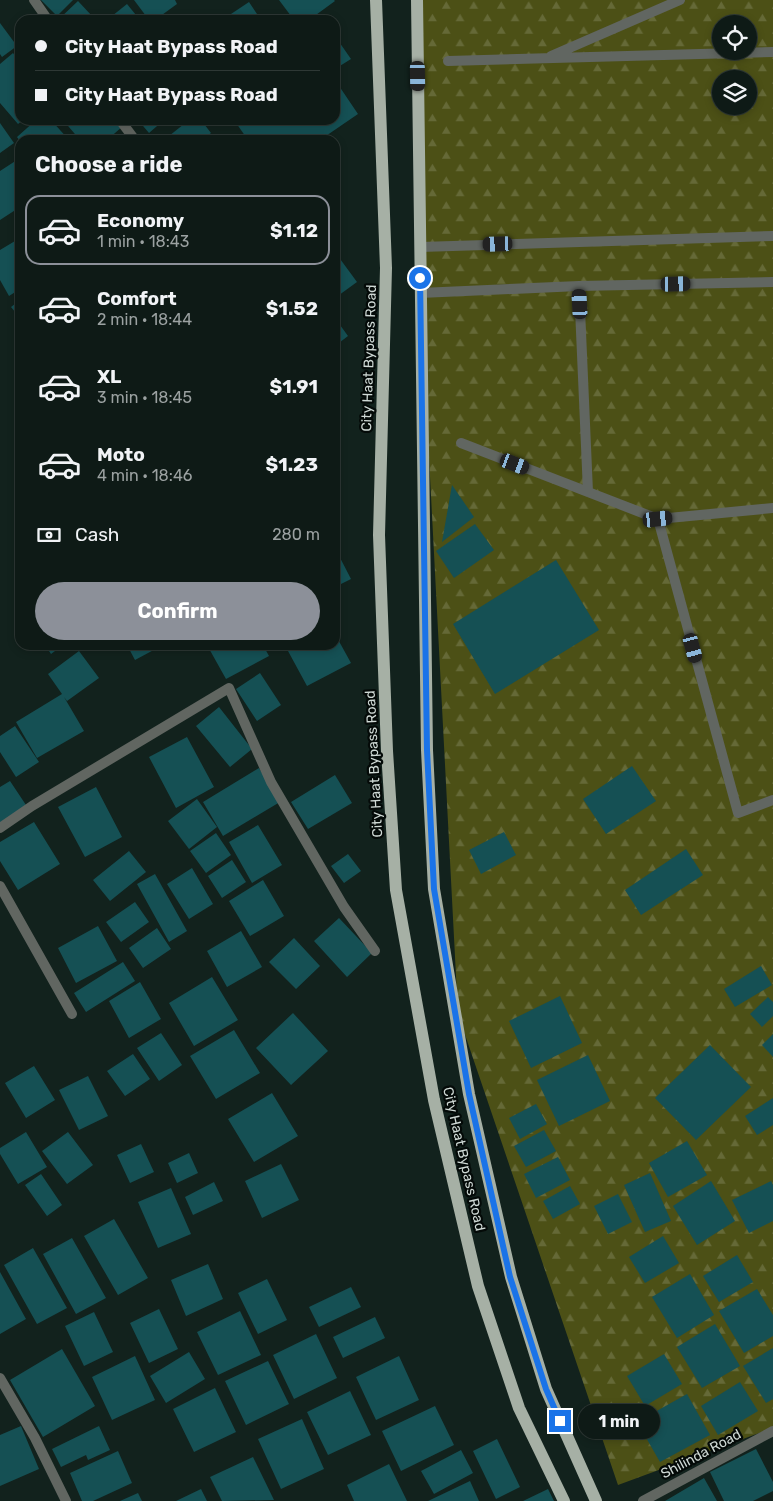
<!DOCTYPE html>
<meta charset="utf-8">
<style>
:root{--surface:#0e1a16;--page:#17231f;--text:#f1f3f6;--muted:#9ba1a1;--line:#2e3835;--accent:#8c9099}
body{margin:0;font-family:Rubik,sans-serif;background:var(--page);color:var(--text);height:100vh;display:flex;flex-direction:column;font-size:19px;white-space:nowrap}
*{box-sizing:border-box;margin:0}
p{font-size:16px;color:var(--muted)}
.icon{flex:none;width:28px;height:28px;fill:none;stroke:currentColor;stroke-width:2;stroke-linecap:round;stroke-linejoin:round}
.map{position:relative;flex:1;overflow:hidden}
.details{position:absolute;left:15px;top:135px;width:325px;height:515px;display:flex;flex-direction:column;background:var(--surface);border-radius:15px;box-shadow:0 2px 8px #0003,0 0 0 1px var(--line)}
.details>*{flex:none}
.top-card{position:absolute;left:15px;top:15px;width:325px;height:110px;border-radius:15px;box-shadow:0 2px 8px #0003,0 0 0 1px var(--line);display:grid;align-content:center;height:110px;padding:0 20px;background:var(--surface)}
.controls{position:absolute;left:712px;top:15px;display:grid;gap:10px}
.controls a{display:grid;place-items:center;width:45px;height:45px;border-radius:50%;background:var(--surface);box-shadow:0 2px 8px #0003,0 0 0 1px var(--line);font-size:25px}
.end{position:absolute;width:22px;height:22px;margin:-11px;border:6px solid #1a73e8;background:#fff;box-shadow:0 0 0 2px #fff}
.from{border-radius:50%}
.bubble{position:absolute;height:35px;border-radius:18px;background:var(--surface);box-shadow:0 2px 8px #0003,0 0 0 1px var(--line);font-size:16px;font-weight:700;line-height:35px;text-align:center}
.car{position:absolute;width:15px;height:30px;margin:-15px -8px;border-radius:6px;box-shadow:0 0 4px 1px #0007;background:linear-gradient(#222 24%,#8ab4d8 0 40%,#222 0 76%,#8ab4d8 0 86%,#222 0)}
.top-card b{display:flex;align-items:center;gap:18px;height:48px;font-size:19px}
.top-card b+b{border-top:1px solid var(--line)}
.top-card i{width:12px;height:12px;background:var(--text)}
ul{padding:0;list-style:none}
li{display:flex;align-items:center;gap:15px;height:70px;margin:0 10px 8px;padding:0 10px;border:2px solid transparent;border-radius:15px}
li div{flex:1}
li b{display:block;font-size:19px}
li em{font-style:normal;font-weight:700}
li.active{border-color:var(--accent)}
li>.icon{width:45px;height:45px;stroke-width:1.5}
h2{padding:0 20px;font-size:22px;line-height:60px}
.pay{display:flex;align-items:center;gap:12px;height:55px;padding:0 20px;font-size:19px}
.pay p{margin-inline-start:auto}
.cta{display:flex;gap:10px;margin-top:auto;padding:10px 20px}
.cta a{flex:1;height:58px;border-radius:30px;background:var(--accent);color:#fff;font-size:20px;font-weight:700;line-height:58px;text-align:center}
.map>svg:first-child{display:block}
.forest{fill:url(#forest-firs);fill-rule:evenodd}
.building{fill:#155054}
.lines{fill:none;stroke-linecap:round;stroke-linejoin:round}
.street{stroke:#616661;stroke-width:10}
.primary{stroke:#a6b0a5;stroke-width:12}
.route{stroke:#1a73e8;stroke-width:6}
.labels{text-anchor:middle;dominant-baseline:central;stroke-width:4.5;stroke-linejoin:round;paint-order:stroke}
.street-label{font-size:14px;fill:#cfd9d5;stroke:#040a08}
</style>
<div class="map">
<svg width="773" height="1501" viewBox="0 0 773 1501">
<defs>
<pattern id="forest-firs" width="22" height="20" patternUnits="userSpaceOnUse" patternTransform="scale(1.25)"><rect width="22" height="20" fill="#4c5016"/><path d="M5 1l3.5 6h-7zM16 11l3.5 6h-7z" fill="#656937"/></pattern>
</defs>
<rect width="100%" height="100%" fill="#12221d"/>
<path class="forest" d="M417,0H773V1428L618,1485L458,1014L428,438ZM721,24H749V51H721ZM721,79H749V106H721Z"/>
<path class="building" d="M41,0H73L57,16Z
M134,0H175L177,4L155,20H149Z
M279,0H334L335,1L309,20H294Z
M78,1L92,16L88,20H58Z
M249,2L261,20H222Z
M127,4L140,20H107Z
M0,23L17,46L2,57L0,54Z
M335,36L351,59L335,69Z
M13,53L20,62V120H23L18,124L0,103V64Z
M335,80L358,114L320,140H248L234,120H335Z
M36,120H51L69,140H19L17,137Z
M63,120H118L123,126L107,140H80Z
M138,120H164L149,133Z
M189,120H201L211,133L202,140H164Z
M0,123L14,143L0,153Z
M20,158V207L0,220V171Z
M20,238V289L9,296L0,280V250Z
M335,252L357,282L335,298Z
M20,300V318L11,307Z
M335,318L348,336L335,346Z
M452,485L474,517L442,542Z
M475,524L494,550L454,578L436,551Z
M335,548L351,579L335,587Z
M556,560L599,630L495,694L453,624Z
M335,634L351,663L307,686L288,651L299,645H335Z
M45,645H63L51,654Z
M127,645H163L135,660Z
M207,645H263L269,656L226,679Z
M79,651L99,678L67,701L64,697L84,731L37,758L16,722L62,694L48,674Z
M260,673L281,705L257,721L236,689Z
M219,707L252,749L230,767L196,726Z
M15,726L39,762L16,777L0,752V736Z
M187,737L214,787L176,808L149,757Z
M632,766L656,801L606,834L583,799Z
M259,768L280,802L223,836L203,802Z
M335,775L352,803L308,829L291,802Z
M10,781L26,805L0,823V787Z
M96,787L122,837L85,857L58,807Z
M197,799L217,827L189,849L168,821Z
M34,822L60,864L18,890L0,861V842Z
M258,825L282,865L252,883L229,842Z
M504,832L516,855L481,874L469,850Z
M216,833L231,855L206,873L190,851Z
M686,849L703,875L641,915L625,890Z
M129,851L146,872L110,901L93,880Z
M348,854L361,871L344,883L331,866Z
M232,860L246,882L222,898L208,876Z
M192,868L213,904L189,919L167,884Z
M155,874L187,931L169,942L137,884Z
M263,880L284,916L250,936L229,901Z
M135,902L149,922L121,942L106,922Z
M339,918L372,953L347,977L314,941Z
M98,926L117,961L76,983L58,948Z
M157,928L171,949L143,968L129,948Z
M241,931L262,967L227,987L207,951Z
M294,938L320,966L296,989L269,962Z
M123,962L135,981L86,1012L74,993Z
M761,966L772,985L735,1007L724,989Z
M212,977L238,1020L194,1046L169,1003Z
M140,982L161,1019L129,1038L109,1001Z
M560,996L582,1043L531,1068L509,1021Z
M768,997L773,1002V1016L762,1027L750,1014Z
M293,1013L328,1051L291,1085L256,1048Z
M234,1030L260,1073L216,1099L190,1056Z
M161,1033L182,1065L159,1081L137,1048Z
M773,1034V1057L762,1045Z
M710,1045L751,1087L696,1140L655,1098Z
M133,1054L150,1079L125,1096L107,1071Z
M588,1055L610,1101L559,1126L537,1080Z
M34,1066L55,1100L26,1118L5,1083Z
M88,1076L108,1116L79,1130L59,1090Z
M272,1093L298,1136L254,1162L228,1119Z
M773,1098V1125L757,1135L745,1116Z
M536,1104L547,1124L520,1139L509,1118Z
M544,1130L556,1151L526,1167L514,1146Z
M26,1132L47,1167L18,1184L0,1154V1148Z
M68,1132L93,1165L67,1184L42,1151Z
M687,1141L707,1175L668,1197L649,1163Z
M141,1144L154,1172L130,1183L117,1155Z
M189,1153L198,1173L177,1183L168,1163Z
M558,1157L570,1180L536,1198L524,1174Z
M281,1164L299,1200L262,1218L245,1181Z
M650,1173L671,1221L645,1232L624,1185Z
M41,1174L62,1205L47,1216L25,1185Z
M711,1181L735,1221L697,1245L673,1206Z
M771,1181L773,1185V1221L749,1233L732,1200Z
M214,1182L223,1201L193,1215L185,1197Z
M570,1186L580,1204L553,1219L543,1201Z
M171,1188L191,1234L158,1248L138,1202Z
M618,1194L632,1222L608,1234L594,1206Z
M114,1219L148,1278L118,1295L84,1236Z
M663,1236L679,1263L645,1283L629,1257Z
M72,1238L106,1298L76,1314L43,1254Z
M33,1248L67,1308L37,1324L4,1265Z
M737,1255L753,1282L719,1302L703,1276Z
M208,1264L223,1299L186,1316L171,1280Z
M0,1272L26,1319L0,1334Z
M690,1274L714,1315L677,1338L652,1297Z
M267,1279L287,1320L258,1334L238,1293Z
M351,1287L361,1307L319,1327L309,1307Z
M757,1289L773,1315V1336L744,1353L719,1311Z
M159,1309L178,1349L149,1363L130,1323Z
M240,1311L261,1355L218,1375L197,1332Z
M94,1312L113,1352L84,1366L65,1326Z
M375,1317L385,1338L343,1358L333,1337Z
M715,1324L740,1366L702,1388L677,1347Z
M316,1334L337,1378L294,1399L273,1355Z
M773,1348V1399L766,1403L743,1366Z
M62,1349L95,1406L43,1437L10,1380Z
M189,1352L205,1379L166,1403L150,1376Z
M664,1354L682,1384L645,1406L627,1376Z
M135,1356L155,1400L112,1420L92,1377Z
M399,1356L419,1400L376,1420L356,1377Z
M268,1361L289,1404L246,1425L225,1381Z
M740,1382L758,1411L718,1435L701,1406Z
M215,1388L236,1432L194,1452L173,1409Z
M350,1391L371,1435L328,1455L307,1412Z
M687,1394L710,1435L660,1462L637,1422Z
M435,1406L454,1445L401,1471L382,1431Z
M302,1419L324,1469L281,1489L258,1439Z
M21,1426L39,1469L0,1486V1435Z
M99,1426L110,1450L88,1460L86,1455L61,1467L52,1449Z
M497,1439L520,1487L496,1499L473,1451Z
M756,1449L773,1482V1491L753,1501H724L710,1472Z
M461,1450L473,1473L434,1494L421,1471Z
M118,1451L132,1483L93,1501H82L70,1473Z
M253,1457L274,1500L222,1501L210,1477Z
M389,1464L407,1501H354L347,1485Z
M704,1478L717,1501H665Z
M470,1481L479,1501H428Z
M201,1489L207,1501H176Z
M548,1489L554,1501H523Z
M138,1493L142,1501H120Z"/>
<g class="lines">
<path class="street" d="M34,0L48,20
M551,56L680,0
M448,61L773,52
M120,120L135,140
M420,247L773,236
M579,286L588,492
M420,293L579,286L773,282
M461,443L658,519L773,508
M658,519L738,813L773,800
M0,828L32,806L229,688L271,782L344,907L375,951
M0,886L72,1014
M0,1378L35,1438L66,1501
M643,1501L773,1431"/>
<path class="primary" d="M376,0L386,268L379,535L387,751L396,890L434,1100L478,1286L519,1408L564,1501
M417,0L427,750L434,889L469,1094L511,1277L546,1389L596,1501"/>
</g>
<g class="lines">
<path class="route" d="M420,278L427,750L434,889L469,1094L510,1277L546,1389L560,1421"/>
</g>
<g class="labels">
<g class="street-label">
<text transform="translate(369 358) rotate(-88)">City Haat Bypass Road</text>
<text transform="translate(374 764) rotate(-93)">City Haat Bypass Road</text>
<text transform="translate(464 1159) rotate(77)">City Haat Bypass Road</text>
<text transform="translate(701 1454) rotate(-28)">Shilinda Road</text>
</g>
</g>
</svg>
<div class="controls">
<a><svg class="icon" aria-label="locate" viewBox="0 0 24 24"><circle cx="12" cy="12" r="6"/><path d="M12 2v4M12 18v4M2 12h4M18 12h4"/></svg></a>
<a><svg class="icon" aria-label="layers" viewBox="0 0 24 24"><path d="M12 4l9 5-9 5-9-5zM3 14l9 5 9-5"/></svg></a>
</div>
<i class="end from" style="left:420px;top:278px"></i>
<i class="end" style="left:560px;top:1421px"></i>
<div class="bubble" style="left:578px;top:1404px;width:82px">1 min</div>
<i class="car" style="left:418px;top:76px;rotate:179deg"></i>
<i class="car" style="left:498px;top:244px;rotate:268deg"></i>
<i class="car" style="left:676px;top:284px;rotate:89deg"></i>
<i class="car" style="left:580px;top:304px;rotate:357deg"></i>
<i class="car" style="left:515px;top:464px;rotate:111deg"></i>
<i class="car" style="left:658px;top:519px;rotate:84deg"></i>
<i class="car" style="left:693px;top:648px;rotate:165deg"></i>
<div class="top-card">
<b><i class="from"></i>City Haat Bypass Road</b>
<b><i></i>City Haat Bypass Road</b>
</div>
<section class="details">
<h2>Choose a ride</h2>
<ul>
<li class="active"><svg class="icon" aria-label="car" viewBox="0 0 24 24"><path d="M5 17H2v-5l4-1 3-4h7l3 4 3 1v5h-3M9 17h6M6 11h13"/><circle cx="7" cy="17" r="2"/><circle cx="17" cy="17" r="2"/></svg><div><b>Economy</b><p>1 min · 18:43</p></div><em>$1.12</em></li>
<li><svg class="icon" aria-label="car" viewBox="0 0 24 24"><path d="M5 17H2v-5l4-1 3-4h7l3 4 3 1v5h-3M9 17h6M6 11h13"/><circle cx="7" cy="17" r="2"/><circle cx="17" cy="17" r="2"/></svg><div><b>Comfort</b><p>2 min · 18:44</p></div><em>$1.52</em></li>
<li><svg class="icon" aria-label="car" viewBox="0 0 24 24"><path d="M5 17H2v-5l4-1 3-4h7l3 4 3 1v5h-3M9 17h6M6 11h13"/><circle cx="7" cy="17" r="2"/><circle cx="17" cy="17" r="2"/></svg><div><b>XL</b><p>3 min · 18:45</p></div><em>$1.91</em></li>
<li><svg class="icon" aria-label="car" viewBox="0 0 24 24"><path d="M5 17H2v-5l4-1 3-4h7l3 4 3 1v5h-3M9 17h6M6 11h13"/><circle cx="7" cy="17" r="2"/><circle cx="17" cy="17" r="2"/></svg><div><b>Moto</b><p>4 min · 18:46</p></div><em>$1.23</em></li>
</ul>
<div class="pay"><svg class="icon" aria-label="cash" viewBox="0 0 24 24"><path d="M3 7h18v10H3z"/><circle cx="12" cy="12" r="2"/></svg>Cash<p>280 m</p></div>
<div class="cta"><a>Confirm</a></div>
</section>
</div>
